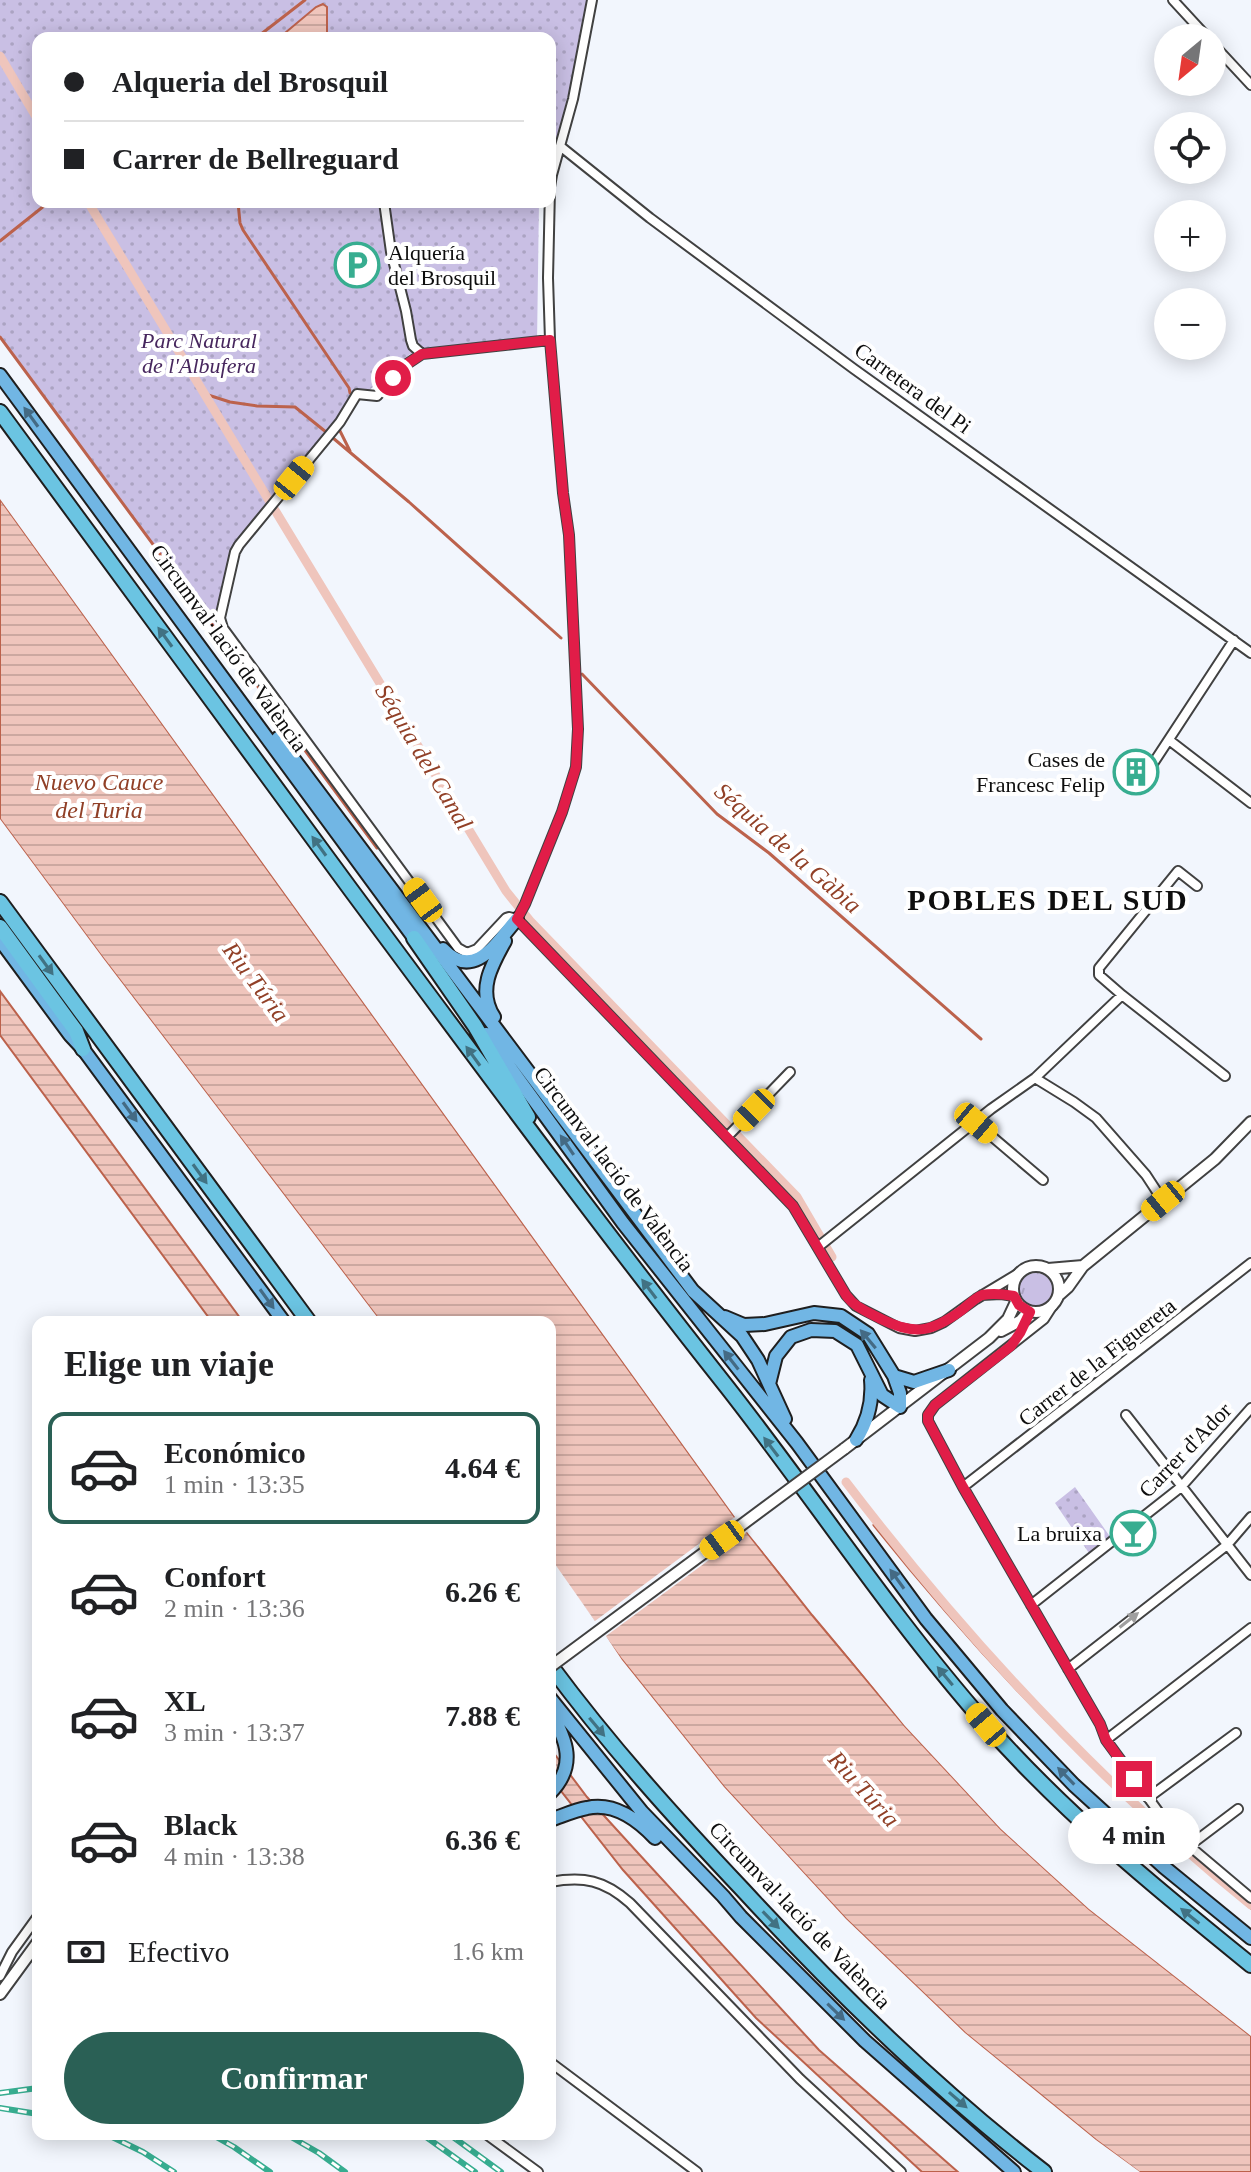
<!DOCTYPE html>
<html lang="es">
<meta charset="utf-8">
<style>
:root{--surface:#fff;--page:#f6f6f6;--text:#202124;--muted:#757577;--line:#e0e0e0;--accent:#2a6055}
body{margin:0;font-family:Georgia,serif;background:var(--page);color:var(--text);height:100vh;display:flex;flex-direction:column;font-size:30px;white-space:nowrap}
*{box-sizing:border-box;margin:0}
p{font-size:26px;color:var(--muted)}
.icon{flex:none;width:44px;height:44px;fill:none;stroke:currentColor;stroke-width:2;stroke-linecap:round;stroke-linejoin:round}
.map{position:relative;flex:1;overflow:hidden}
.details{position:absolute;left:32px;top:1316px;width:524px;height:824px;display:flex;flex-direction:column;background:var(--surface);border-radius:16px;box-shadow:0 4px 20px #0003}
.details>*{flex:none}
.hud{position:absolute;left:32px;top:32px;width:524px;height:176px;border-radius:16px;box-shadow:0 4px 20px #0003;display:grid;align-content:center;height:176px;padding:0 32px;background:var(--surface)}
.needle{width:52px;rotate:209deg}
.fabs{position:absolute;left:1154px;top:24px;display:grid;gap:16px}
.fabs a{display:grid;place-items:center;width:72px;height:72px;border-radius:50%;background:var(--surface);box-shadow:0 4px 20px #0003;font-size:40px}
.end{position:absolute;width:36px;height:36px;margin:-18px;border:10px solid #e11d48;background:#fff;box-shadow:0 0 0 4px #fff}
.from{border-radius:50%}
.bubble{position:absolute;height:56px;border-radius:28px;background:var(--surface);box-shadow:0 4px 20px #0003;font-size:26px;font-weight:700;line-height:56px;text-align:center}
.car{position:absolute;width:24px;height:48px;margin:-24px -12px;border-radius:10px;box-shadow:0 0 6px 2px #0007;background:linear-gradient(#f5c518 24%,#345 0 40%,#f5c518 0 76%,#345 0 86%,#f5c518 0)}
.hud b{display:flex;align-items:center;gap:28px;height:76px;font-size:30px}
.hud b+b{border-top:2px solid var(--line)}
.hud i{width:20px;height:20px;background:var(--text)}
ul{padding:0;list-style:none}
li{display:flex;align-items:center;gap:24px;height:112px;margin:0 16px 12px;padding:0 16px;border:4px solid transparent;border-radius:16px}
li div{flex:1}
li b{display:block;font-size:30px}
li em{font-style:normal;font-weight:700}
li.on{border-color:var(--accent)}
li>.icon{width:72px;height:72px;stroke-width:1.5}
h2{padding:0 32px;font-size:36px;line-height:96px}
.pay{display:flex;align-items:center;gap:20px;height:88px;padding:0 32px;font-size:30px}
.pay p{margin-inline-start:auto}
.cta{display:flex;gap:16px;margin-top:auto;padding:16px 32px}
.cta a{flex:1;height:92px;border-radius:48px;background:var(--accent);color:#fff;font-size:32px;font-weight:700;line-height:92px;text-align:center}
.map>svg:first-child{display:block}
.grass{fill:url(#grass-tufts)}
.park{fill:url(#park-dots)}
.water{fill:url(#water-rules);stroke:#bc624c;stroke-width:2}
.pier{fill:#f2f6fd}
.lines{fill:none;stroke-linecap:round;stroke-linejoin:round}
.stream{stroke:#bc624c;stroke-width:3}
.canal{stroke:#efc5bc;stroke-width:9}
.minor-casing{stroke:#414141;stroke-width:12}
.tertiary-casing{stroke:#414141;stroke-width:14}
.trunk-casing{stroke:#1f1f1f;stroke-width:16}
.motorway-casing{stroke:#1f1f1f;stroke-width:18}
.minor{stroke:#fff;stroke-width:8}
.tertiary{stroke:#fff;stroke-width:10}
.trunk{stroke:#71b6e4;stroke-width:12}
.motorway{stroke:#6bc4e2;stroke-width:14}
.rail-casing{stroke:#37ad90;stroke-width:6}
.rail{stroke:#fff;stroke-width:3;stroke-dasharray:9;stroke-linecap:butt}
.tertiary-bridge-casing{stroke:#414141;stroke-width:14;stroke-linecap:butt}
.tertiary-bridge{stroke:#fff;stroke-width:10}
.oneway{fill:#446a84}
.oneway2{fill:#417283}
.oneway3{fill:#9f9f9f}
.route{stroke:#e11d48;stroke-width:10}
.labels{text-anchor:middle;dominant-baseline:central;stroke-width:8;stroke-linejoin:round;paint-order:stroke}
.poi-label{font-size:22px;fill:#0e0e0e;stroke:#fff;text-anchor:end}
.park-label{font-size:22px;font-style:italic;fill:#47275e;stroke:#fff}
.street-label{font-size:22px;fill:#0e0e0e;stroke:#fff}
.water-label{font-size:24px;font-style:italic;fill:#914027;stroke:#fff}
.district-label{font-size:30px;font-weight:bold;letter-spacing:2px;fill:#0e0e0e;stroke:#fff}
</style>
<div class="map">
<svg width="1251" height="2172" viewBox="0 0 1251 2172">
<defs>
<pattern id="grass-tufts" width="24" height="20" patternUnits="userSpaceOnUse" patternTransform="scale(2)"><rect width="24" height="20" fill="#c9bfe4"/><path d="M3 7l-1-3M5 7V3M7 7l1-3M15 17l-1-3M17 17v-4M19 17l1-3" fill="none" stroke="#aba3c2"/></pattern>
<pattern id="park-dots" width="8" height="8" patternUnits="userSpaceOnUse" patternTransform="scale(2)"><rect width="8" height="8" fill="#c9bfe4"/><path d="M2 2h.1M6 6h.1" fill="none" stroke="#aba3c2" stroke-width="1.8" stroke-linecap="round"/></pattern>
<pattern id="water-rules" width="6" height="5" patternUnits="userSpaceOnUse" patternTransform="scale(2)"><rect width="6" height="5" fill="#efc5bc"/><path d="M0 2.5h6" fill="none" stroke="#cca8a0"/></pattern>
</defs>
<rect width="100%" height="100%" fill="#f2f6fd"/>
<path class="grass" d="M1019 1290a17 17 0 1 1 34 0a17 17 0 1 1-34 0Z"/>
<path class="park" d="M0,0H593L550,164V38H38V202H539L537,343L410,354L356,402L232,549L214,629L0,336Z
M1075,1487L1111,1538L1091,1556L1055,1503Z"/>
<path class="water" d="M323,4L327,7V38H279L316,7Z
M0,499L734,1516L812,1615L905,1726L1001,1829L1089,1909L1251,2036V2172H1139L1096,2140L965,2033L846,1919L724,1787L622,1660L550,1561V1322H381L103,958L0,819Z
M0,991L243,1322H212L0,1035Z
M550,1748L587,1797L638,1853L819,2050L958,2172H922L756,2018L623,1870L550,1777Z"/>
<path class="pier" d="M0,495L3,496L737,1513L815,1612L908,1723L1004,1826L1091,1906L1251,2031V2036L1089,1909L1001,1829L905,1726L747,1532L606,1636L622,1660L724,1787L846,1919L965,2033L1096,2140L1140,2172H1132L1094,2143L962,2036L843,1922L721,1790L619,1662L550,1568V1557L595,1621L735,1517L0,499Z
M0,819L103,958L381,1322H376L100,961L0,826Z"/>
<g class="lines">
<path class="stream" d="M256,38L305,0
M238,202L240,223L243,230L349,388L350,393
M0,241L49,202
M0,337L377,848
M205,394L230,402L257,406L295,407L326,432
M340,431L350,451
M333,438L409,502L561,638
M582,674L717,814L769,853L981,1039
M874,1525C987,1666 1111,1794 1251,1908"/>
<path class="canal" d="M0,56L38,120
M88,202L506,891L531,922L797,1197L832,1257
M846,1482C966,1639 1097,1781 1251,1905"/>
<g class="minor-casing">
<path id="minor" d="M1173,0L1208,38
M1212,43L1251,85
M560,146L650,218L854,369L1251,653
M550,187L552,175L573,99L592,0
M384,202L391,252L406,311L411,340L413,346L422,354
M1169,740L1251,803
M1139,785L1234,640
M517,919L509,917L506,918L477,949L467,953L458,948L223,628L220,618L235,552L239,545L340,422L357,394L377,396L404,366L422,354L550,340
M517,919L525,904L562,812L576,767L578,729L569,535L563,493L550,340L548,278L550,189
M517,919L793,1206L846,1295L856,1306L899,1328L915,1331L931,1328L944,1322L976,1299L1019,1273
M1122,995L1099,975V968L1178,871L1197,886
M1035,1078L1074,1102L1096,1118L1146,1175L1163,1201
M976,1123L1043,1180
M728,1136L790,1072
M818,1247L991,1109L1035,1078L1122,995L1225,1076
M982,1295L1001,1294L1014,1296
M1053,1305L1044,1319L935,1405L928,1415V1421L963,1487L1100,1724L1106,1740L1174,1833L1251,1898
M1126,1415L1251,1575
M963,1487L1251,1263
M1031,1605L1181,1487L1251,1408
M1068,1669L1227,1545L1251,1517
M1106,1740L1251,1628
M1148,1798L1236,1733
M1189,1846L1238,1809
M550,1882C584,1876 604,1880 630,1903L800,2079L901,2172
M0,1976L12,1952L38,1916
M550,2062L697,2172
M486,2134L538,2172"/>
</g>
<g class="tertiary-casing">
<path id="tertiary" d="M1013 1289a23 23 0 1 1 46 0a23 23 0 1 1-46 0Z
M1048,1269L1083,1266
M1059,1295L1068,1287L1083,1266L1215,1159L1251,1122
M1001,1331L1020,1321L1029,1311
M844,1449L989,1338L1008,1319L1016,1302
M0,1994L38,1942"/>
</g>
<g class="trunk-casing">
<path id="trunk" d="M0,375L420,946
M278,738L693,1291L742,1336L758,1360L769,1384
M0,940L70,1035L83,1049L284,1322
M443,949C474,982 497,942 517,919
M494,1017C477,991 491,966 505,941
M486,1034L623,1223L797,1443L926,1619L1002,1710L1074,1785L1164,1867L1251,1938
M725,1317L744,1325L765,1324L814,1313L841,1316L868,1334L894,1376L900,1393V1407
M894,1376L914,1382L949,1370
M785,1419L769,1384L776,1356L791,1337L811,1330L835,1331L857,1345L882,1395L900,1407
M856,1440C868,1421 873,1402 871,1380
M550,1698L642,1812L723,1896L741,1917L865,2041L1014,2172
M550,1711C567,1740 577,1766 550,1793
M550,1820C562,1816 575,1810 587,1808C614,1802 638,1820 655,1838"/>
</g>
<g class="motorway-casing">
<path id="motorway" d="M0,412C117,571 234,731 351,890C475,1057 598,1224 727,1387C814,1498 891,1616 984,1722C1064,1813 1157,1889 1251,1965
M0,902L309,1322
M0,927L76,1031L83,1049
M414,938L475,1026L528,1117
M550,1665C610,1746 674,1817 743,1890C836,1991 935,2088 1044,2172"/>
</g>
<use href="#minor" class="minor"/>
<use href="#tertiary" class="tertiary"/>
<use href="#trunk" class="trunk"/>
<use href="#motorway" class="motorway"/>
<g class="rail-casing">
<path id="rail" d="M0,2093L38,2088
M0,2108L38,2114
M106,2134L143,2152L174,2172
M211,2134L234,2147L270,2172
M286,2134L319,2153L345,2172
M422,2134L475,2172
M449,2134L501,2172"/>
</g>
<use href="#rail" class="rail"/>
<g class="tertiary-bridge-casing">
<path id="tertiary-bridge" d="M550,1667L844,1449"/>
</g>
<use href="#tertiary-bridge" class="tertiary-bridge"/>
</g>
<defs><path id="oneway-solid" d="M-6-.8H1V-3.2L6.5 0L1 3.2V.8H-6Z" transform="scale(2)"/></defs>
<g class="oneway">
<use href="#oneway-solid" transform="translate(31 417) rotate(-126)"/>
<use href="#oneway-solid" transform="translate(130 1112) rotate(54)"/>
<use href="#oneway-solid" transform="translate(567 1145) rotate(-124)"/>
<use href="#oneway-solid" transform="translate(267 1299) rotate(54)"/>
<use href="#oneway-solid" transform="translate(868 1339) rotate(-130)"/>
<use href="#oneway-solid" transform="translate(731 1360) rotate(-128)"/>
<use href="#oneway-solid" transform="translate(897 1579) rotate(-126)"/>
<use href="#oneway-solid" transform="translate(1066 1776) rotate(-134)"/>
<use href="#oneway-solid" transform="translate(836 2012) rotate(44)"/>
</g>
<g class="oneway2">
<use href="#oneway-solid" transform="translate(165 637) rotate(-126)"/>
<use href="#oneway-solid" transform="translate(319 846) rotate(-126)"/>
<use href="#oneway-solid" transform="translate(46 965) rotate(54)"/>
<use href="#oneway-solid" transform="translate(473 1056) rotate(-126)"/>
<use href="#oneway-solid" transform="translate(200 1174) rotate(54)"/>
<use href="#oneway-solid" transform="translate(649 1289) rotate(-127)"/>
<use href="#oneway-solid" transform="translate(771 1447) rotate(-127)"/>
<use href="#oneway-solid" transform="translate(945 1676) rotate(-130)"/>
<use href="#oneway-solid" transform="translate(597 1727) rotate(50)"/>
<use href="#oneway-solid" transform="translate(1190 1916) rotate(-141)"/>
<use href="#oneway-solid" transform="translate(771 1920) rotate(46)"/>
<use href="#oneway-solid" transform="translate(958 2100) rotate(41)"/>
</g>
<use class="oneway3" href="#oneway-solid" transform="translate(1129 1620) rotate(-38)"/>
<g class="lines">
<path class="route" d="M393,378L404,366L422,354L550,340L563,493L569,535L578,729L576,767L562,812L525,904L517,919L793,1206L846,1295C854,1307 868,1312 881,1319C915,1336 932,1332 962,1310C968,1305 975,1298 982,1295C993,1293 1003,1294 1014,1296L1019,1305L1030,1312L1020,1333L1011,1346L935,1405L928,1415V1421L963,1487L1100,1724L1106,1740L1134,1779"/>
</g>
<defs>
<g id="parking-ring" transform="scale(2.3)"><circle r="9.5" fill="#fff" stroke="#37ad90" stroke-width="1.5"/><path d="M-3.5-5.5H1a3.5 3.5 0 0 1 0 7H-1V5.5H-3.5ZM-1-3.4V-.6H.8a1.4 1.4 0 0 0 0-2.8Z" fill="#37ad90"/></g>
<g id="building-ring" transform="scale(2.3)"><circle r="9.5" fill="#fff" stroke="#37ad90" stroke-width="1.5"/><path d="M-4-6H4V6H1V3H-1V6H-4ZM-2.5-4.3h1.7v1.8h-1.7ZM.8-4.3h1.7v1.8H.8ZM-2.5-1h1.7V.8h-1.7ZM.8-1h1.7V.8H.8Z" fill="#37ad90"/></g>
<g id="bar-ring" transform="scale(2.3)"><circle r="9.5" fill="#fff" stroke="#37ad90" stroke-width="1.5"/><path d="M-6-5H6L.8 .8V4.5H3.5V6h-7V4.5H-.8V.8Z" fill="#37ad90"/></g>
</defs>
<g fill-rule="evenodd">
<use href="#parking-ring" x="357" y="265"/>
<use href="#building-ring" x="1136" y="772"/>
<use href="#bar-ring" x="1133" y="1533"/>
</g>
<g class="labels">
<g class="poi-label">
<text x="388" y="252" text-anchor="start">Alquería<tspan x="388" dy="25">del Brosquil</tspan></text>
<text x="1105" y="759">Cases de<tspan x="1105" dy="25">Francesc Felip</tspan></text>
<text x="1102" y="1533">La bruixa</text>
</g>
<g class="park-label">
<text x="199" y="340">Parc Natural<tspan x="199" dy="25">de l'Albufera</tspan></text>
</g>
<g class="street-label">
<text transform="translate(913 388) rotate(36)">Carretera del Pi</text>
<text transform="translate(229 648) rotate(54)">Circumval·lació de València</text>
<text transform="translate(614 1169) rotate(53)">Circumval·lació de València</text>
<text transform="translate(1097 1362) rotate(-38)">Carrer de la Figuereta</text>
<text transform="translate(1185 1450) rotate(-46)">Carrer d'Ador</text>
<text transform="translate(800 1915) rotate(46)">Circumval·lació de València</text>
</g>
<g class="water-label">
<text transform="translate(424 757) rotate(59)">Séquia del Canal</text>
<text x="99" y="782">Nuevo Cauce<tspan x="99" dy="28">del Turia</tspan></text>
<text transform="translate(788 848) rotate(41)">Séquia de la Gàbia</text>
<text transform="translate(256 982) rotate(53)">Riu Túria</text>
<text transform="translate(864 1789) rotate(48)">Riu Túria</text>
</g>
<g class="district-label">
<text x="1048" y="899">POBLES DEL SUD</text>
</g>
</g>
</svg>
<div class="fabs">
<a><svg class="needle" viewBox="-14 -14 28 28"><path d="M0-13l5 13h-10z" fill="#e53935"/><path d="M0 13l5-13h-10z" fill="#757577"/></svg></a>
<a><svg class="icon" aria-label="locate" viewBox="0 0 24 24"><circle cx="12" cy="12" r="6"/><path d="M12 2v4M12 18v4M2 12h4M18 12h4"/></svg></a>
<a>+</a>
<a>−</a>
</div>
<i class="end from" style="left:393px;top:378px"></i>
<i class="end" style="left:1134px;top:1779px"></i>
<div class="bubble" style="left:1068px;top:1808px;width:132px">4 min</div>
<i class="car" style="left:294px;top:478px;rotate:39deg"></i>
<i class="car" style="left:423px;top:900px;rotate:324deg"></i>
<i class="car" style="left:754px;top:1110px;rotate:224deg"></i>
<i class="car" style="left:976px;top:1123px;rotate:130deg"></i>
<i class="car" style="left:1163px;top:1201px;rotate:231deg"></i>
<i class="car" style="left:722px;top:1540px;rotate:234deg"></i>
<i class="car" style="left:986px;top:1725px;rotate:320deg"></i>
<div class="hud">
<b><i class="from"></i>Alqueria del Brosquil</b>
<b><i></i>Carrer de Bellreguard</b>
</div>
<section class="details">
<h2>Elige un viaje</h2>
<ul>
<li class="on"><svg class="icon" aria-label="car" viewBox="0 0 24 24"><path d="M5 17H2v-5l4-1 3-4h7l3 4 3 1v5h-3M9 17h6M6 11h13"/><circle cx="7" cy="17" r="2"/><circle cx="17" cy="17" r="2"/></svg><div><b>Económico</b><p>1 min · 13:35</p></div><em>4.64 €</em></li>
<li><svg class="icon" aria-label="car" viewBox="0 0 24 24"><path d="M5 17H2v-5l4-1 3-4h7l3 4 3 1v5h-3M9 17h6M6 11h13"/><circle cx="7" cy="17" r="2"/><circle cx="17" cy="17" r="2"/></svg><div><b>Confort</b><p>2 min · 13:36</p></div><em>6.26 €</em></li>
<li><svg class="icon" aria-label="car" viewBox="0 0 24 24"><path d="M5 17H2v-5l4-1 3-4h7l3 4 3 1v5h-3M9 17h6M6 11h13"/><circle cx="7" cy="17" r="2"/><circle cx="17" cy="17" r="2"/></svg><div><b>XL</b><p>3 min · 13:37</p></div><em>7.88 €</em></li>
<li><svg class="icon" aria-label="car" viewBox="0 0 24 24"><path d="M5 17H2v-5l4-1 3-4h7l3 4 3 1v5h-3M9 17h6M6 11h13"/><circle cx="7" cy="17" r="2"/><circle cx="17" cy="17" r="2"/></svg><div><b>Black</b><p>4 min · 13:38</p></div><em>6.36 €</em></li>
</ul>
<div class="pay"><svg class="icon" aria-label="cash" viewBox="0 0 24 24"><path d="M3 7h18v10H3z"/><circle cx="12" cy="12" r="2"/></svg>Efectivo<p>1.6 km</p></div>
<div class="cta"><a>Confirmar</a></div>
</section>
</div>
